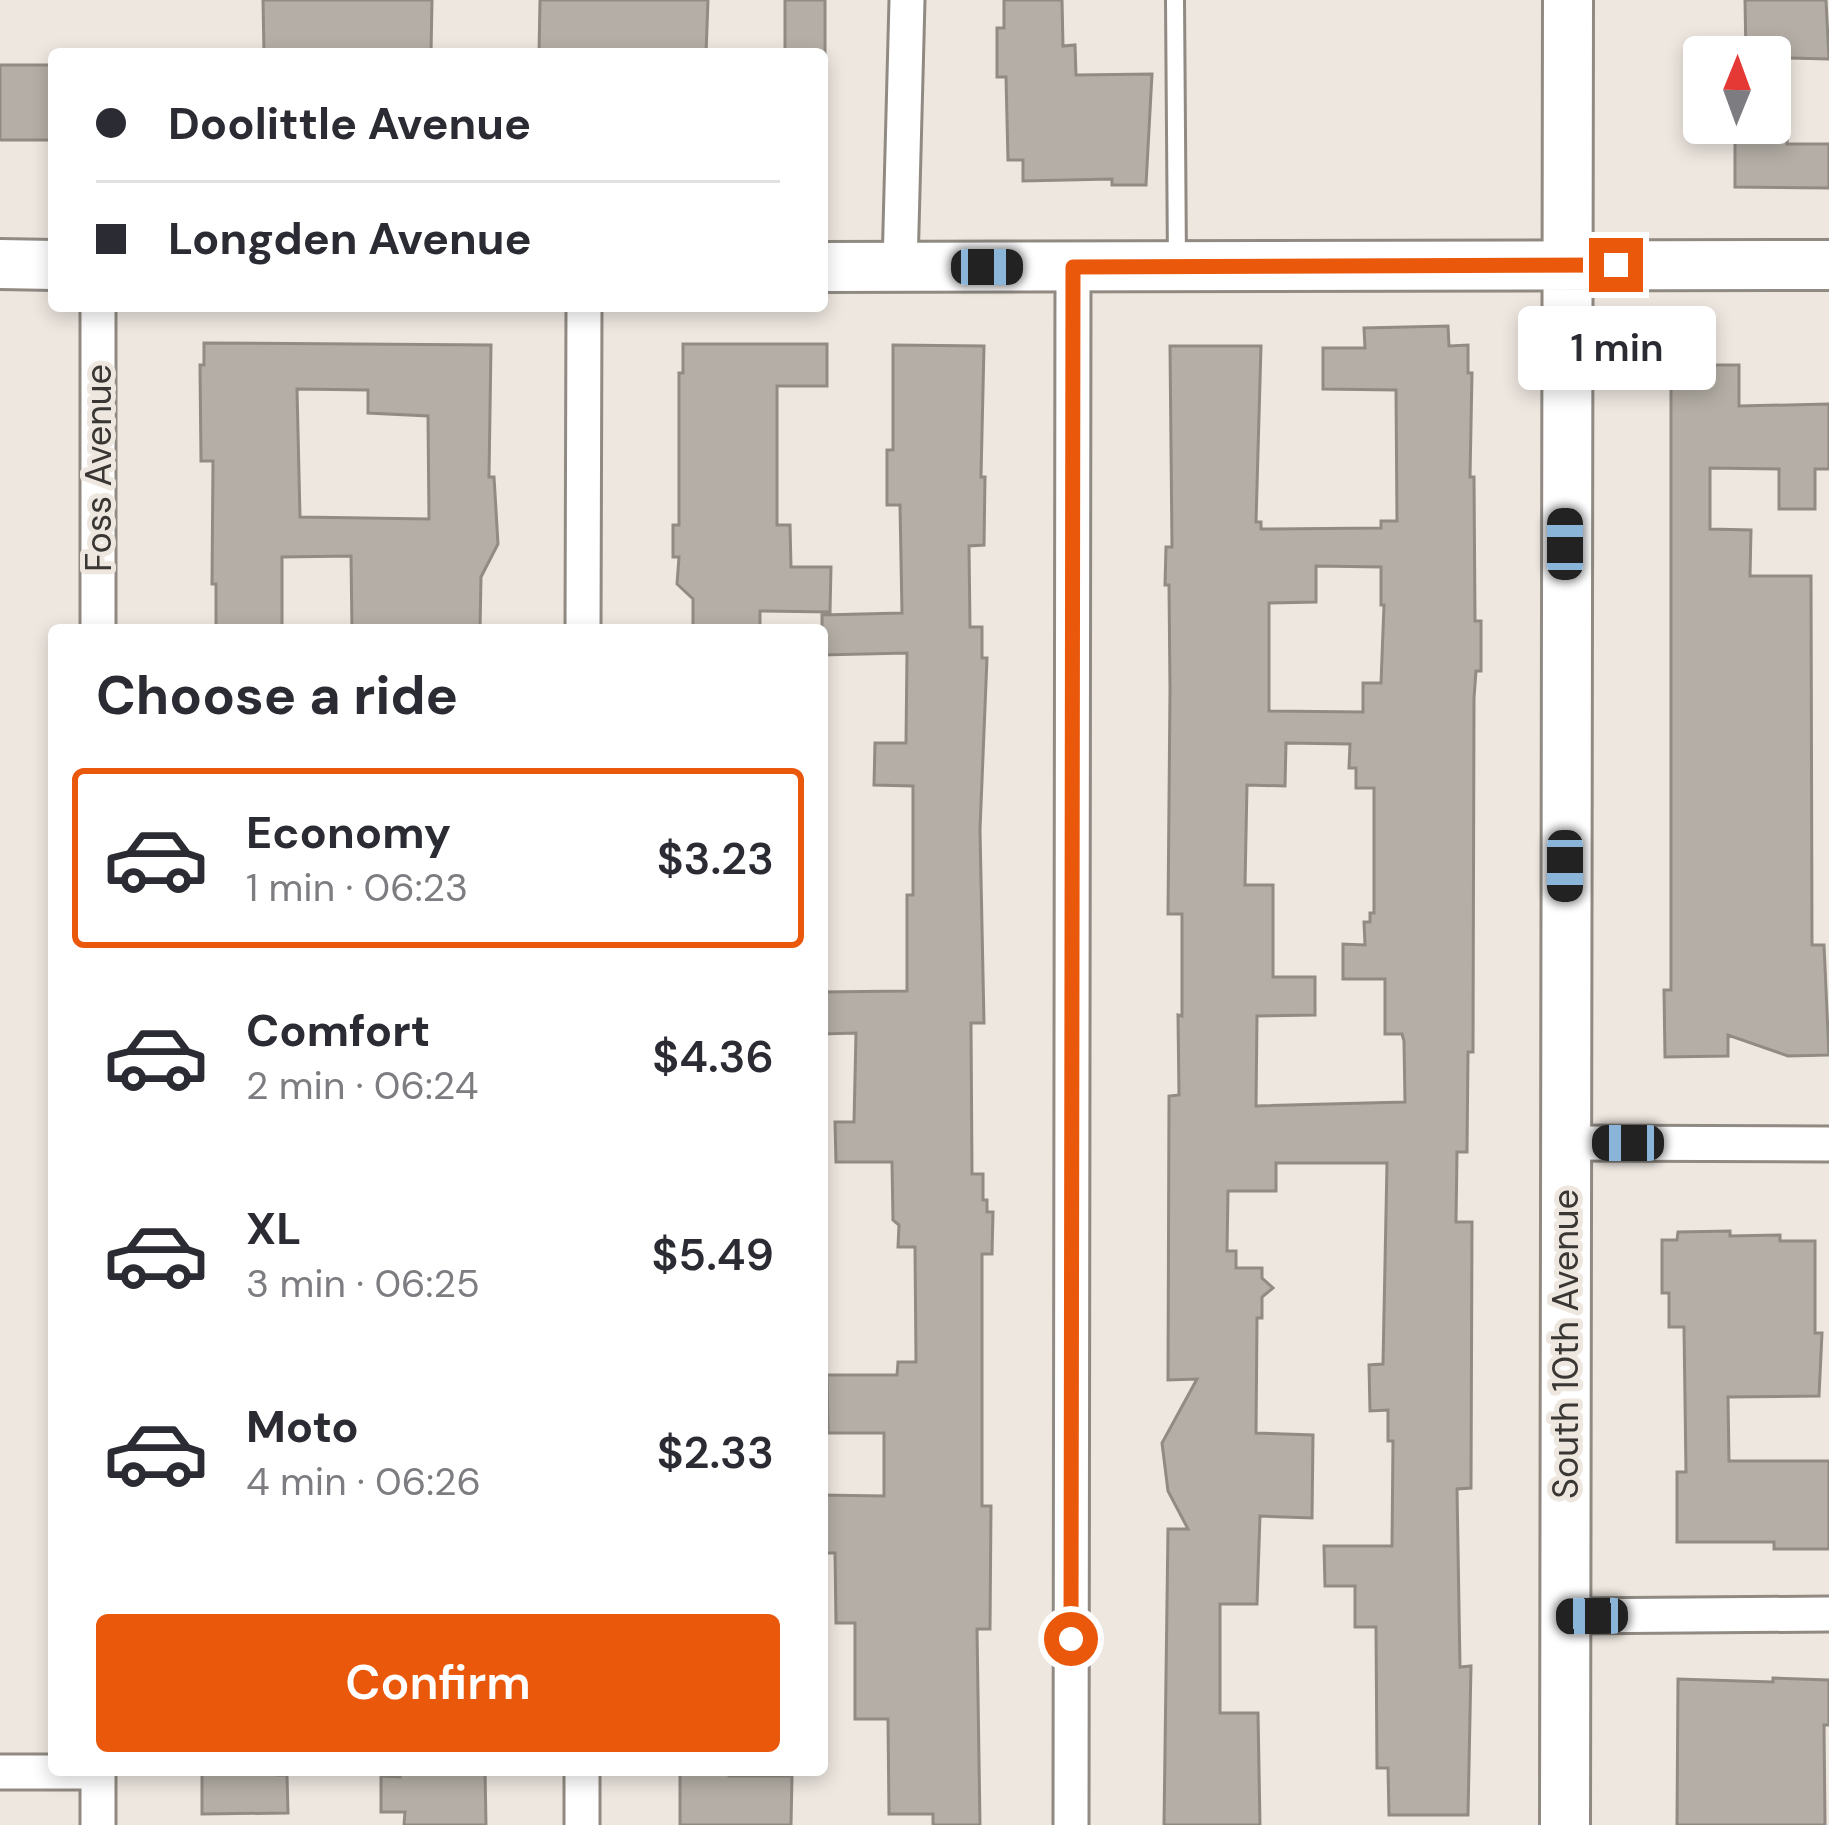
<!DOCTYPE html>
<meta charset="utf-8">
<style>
:root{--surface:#fff;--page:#f2f2f3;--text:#2b2b33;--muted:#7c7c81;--line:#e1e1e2;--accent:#ea580c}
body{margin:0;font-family:"DM Sans",sans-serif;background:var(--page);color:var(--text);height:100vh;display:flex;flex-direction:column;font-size:45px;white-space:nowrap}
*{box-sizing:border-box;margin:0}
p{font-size:39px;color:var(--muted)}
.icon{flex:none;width:66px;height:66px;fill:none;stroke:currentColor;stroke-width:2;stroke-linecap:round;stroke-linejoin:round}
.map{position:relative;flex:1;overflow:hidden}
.side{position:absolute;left:48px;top:624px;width:780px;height:1152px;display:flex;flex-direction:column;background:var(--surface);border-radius:12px;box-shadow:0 6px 18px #0003}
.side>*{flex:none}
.hud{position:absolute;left:48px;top:48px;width:780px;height:264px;border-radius:12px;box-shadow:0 6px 18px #0003;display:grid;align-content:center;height:264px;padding:0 48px;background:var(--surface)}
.needle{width:78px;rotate:1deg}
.buttons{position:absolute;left:1683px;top:36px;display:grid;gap:24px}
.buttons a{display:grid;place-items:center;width:108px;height:108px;border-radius:12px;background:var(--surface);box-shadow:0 6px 18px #0003;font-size:60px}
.end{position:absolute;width:54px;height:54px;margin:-27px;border:15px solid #ea580c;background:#fff;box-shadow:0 0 0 6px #fff}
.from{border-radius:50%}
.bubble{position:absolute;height:84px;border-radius:12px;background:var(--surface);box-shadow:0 6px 18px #0003;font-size:39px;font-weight:600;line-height:84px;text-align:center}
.car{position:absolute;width:36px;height:72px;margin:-36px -18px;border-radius:15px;box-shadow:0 0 9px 3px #0007;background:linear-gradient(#222 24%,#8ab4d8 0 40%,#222 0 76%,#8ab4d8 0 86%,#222 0)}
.hud b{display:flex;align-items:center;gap:42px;height:114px;font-size:45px}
.hud b+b{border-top:3px solid var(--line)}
.hud i{width:30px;height:30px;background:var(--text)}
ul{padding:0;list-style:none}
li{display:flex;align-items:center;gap:36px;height:180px;margin:0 24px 18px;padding:0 24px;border:6px solid transparent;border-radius:12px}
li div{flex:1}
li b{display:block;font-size:45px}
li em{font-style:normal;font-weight:600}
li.selected{border-color:var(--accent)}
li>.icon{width:108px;height:108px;stroke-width:1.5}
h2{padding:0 48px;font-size:54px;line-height:144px}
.cta{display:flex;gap:24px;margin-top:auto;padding:24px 48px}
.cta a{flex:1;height:138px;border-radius:12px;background:var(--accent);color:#fff;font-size:48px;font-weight:600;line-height:138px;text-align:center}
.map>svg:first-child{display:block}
.building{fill:#b4aea6;stroke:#918b84;stroke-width:3;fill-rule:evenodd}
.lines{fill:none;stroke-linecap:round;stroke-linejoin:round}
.lane-casing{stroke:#908a83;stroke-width:22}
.street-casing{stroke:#908a83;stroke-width:39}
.secondary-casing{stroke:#908a83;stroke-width:54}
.lane{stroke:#fff;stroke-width:16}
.street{stroke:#fff;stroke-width:33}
.secondary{stroke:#fff;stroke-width:48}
.route{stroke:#ea580c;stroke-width:15}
.labels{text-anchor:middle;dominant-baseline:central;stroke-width:10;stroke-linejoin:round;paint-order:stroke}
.street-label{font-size:36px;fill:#393633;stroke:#eee7e0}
</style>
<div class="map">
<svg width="1829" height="1825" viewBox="0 0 1829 1825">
<rect width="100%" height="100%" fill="#eee7e0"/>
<path class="building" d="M263,0H432L431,54H264Z
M540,0H708L706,54H539Z
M785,0H825V54H785Z
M1004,0H1062L1063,46L1075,45L1076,75L1152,74L1146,185H1112V179L1023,181V160H1008L1006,77H997V28H1004Z
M1745,0H1826L1829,59L1746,57Z
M0,65H54V140H0Z
M1735,123H1788L1787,144H1829V188L1735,187Z
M1448,326L1449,346L1468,345V373H1472L1470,477H1474L1475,621H1481V671H1476L1474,698L1473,1052H1468L1467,1152H1457L1456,1222H1472L1471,1488L1457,1489L1460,1667L1471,1666L1468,1815H1389L1388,1768H1377L1376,1627H1355V1586H1325L1324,1546H1392L1393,1441H1388V1410L1370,1411L1369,1365L1383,1364L1387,1163H1276V1191H1228L1227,1251H1236V1268H1262V1278L1273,1288L1262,1297V1318H1257L1256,1433L1313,1435L1312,1518L1260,1516L1257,1604H1220V1713H1258L1260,1825H1164L1168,1529H1188L1168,1491L1162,1443L1197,1379L1168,1380L1169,1096L1179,1095L1178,1015L1182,1016V914H1168L1170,690L1169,585H1165L1166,547H1172L1170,346H1261L1256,522H1261V529L1381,528V521H1397L1396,390L1323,389V348H1365L1364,328ZM1316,566L1381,567V605H1384L1381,683H1363V712L1269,711V603L1316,602ZM1286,743L1350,744L1349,768H1356V788H1374V913H1370V922H1364L1365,945L1343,944V979H1385V1034H1402L1404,1041L1405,1102L1256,1106L1257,1016L1315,1015V977H1273V885H1245L1247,785L1285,786Z
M204,343L491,345L489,477H494L498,544L481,577L480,630H352L351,556L282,557V630H216V584H212L213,461H201L200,365H204ZM297,389L368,390V413L428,416L429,519L300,517Z
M683,344H827V386H777V525H790L791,567H831L830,612L760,611V630H693V599L677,584L679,557H673V525H679V373H683Z
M893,345L984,346L981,477H985L984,545L969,546L970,627H982V658H987L980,830L984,1023H971L972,1174H983V1200H987V1212H993L992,1254H982V1506H991L990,1629H977L980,1825H933V1814H889L888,1719H855V1623H836L835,1553H822V1495L884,1496V1433H828L827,1375H897L898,1362H916L915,1247H898L899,1225L893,1220L892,1162H836L835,1122H854L856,1033L822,1034V992L907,991V895H913V786L874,785L875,743H906L907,653L822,655V615L902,613L900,505H887V450H893Z
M1689,365H1739V406L1829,404V469H1815V509H1779V469L1710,468V529L1751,530L1750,576H1811L1812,945H1824L1829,1055L1788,1056L1728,1035V1056L1665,1057L1664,990H1671V372L1689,373Z
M1730,1231V1236L1780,1235V1241H1815V1333H1822L1819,1396L1728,1397L1729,1461H1829V1549H1774V1542H1677V1472H1686L1684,1327H1669V1293H1662V1240H1677L1678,1232Z
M1773,1678L1829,1680V1725H1824L1825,1825H1677L1678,1679L1773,1682Z
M202,1770H277V1775H287L288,1813L202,1814Z
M400,1770H485L486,1825H404L405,1812H381V1776L400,1777Z
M680,1770H729V1776H792L791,1825H680Z"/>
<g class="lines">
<g class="lane-casing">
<path id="lane" d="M1175,0L1177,263"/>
</g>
<g class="street-casing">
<path id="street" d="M900,267L907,0
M98,630V306
M583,630L584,306
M1564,1143L1829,1144
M1566,1616L1829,1614
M0,1772H98
M98,1825V1770
M582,1825V1770
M1071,1825L1073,267"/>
</g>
<g class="secondary-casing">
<path id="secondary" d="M0,264L54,265
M822,267L1829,265
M1565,1825L1568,0"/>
</g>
<use href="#lane" class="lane"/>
<use href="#street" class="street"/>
<use href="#secondary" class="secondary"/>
</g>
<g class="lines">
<path class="route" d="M1071,1639L1073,267L1616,265"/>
</g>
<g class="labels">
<g class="street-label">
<text transform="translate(98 468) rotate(-90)">Foss Avenue</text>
<text transform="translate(1565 1344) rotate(-90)">South 10th Avenue</text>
</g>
</g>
</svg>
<div class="buttons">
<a><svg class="needle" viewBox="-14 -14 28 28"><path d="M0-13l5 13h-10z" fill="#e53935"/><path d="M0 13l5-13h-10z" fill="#7c7c81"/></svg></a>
</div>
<i class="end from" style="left:1071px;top:1639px"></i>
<i class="end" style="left:1616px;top:265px"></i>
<div class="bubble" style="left:1518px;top:306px;width:198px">1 min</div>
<i class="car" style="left:987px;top:267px;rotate:90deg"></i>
<i class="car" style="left:1565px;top:544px;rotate:0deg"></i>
<i class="car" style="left:1565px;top:866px;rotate:180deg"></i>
<i class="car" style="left:1628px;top:1143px;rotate:270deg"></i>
<i class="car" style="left:1592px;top:1616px;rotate:269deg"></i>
<div class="hud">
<b><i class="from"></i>Doolittle Avenue</b>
<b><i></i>Longden Avenue</b>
</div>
<section class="side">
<h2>Choose a ride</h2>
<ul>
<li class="selected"><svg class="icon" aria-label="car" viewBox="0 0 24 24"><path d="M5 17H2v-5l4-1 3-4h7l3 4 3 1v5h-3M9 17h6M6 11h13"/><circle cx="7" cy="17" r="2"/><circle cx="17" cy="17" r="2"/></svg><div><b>Economy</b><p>1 min · 06:23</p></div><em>$3.23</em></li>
<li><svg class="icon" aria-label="car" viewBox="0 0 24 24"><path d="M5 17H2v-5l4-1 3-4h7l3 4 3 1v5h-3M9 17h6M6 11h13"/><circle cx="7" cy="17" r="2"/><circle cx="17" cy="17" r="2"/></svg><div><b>Comfort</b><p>2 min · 06:24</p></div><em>$4.36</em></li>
<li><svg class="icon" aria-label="car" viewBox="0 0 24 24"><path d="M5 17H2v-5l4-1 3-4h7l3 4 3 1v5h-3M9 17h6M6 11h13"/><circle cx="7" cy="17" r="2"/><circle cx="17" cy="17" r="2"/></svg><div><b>XL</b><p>3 min · 06:25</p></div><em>$5.49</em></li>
<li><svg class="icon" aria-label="car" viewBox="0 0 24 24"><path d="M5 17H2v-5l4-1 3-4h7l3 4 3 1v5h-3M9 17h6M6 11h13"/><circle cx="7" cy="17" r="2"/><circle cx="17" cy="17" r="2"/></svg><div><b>Moto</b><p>4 min · 06:26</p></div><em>$2.33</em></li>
</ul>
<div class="cta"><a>Confirm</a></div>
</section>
</div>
